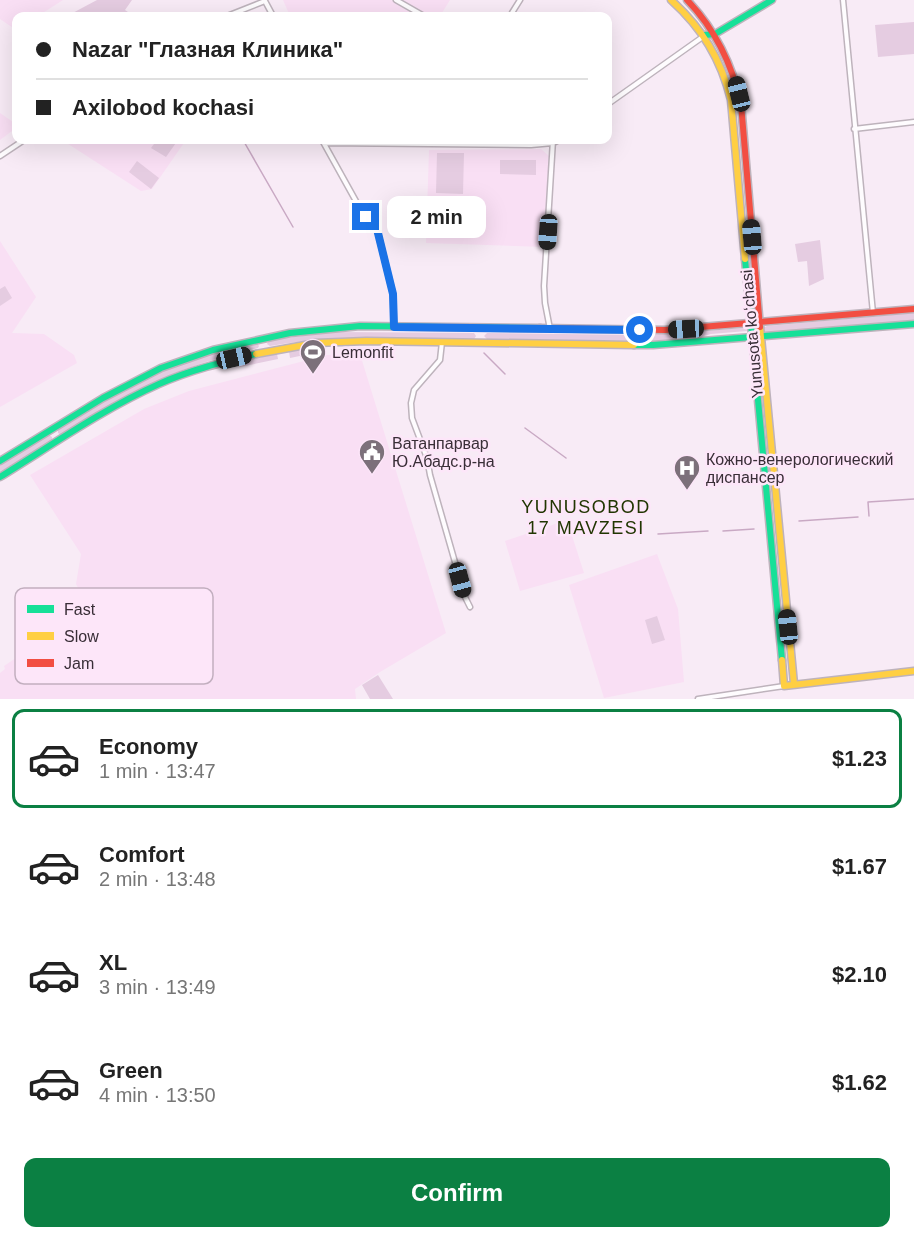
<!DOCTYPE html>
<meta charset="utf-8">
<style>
:root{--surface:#fff;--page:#f2f2f2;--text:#222;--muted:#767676;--line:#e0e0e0;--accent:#0b8043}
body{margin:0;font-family:Arial,sans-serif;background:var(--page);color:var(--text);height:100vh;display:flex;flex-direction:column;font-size:22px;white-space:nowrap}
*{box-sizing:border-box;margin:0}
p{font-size:20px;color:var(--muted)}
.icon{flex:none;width:33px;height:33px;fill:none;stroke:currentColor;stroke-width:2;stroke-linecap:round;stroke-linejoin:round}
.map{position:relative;height:699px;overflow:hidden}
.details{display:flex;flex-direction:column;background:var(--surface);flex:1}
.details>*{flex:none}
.top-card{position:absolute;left:12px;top:12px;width:600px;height:132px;border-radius:12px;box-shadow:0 6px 24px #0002;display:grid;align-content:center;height:132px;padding:0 24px;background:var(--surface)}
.end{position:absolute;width:27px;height:27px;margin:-14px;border:8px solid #1a73e8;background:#fff;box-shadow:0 0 0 3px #fff}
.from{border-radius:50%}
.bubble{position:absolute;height:42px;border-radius:12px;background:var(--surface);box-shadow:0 6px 24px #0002;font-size:20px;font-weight:600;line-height:42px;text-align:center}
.car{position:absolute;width:18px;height:36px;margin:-18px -9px;border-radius:8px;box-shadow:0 0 4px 2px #0007;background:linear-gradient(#222 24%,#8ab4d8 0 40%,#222 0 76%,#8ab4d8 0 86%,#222 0)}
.top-card b{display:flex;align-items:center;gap:21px;height:57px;font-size:22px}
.top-card b+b{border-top:2px solid var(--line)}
.top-card i{width:15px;height:15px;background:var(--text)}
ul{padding:10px 0 0;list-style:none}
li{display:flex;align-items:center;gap:18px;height:99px;margin:0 12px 9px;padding:0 12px;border:3px solid transparent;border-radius:12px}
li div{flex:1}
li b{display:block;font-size:22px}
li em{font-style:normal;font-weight:600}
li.active{border-color:var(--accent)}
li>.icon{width:54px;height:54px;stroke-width:1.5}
.action{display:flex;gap:12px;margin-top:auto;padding:12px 24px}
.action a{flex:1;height:69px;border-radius:12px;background:var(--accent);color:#fff;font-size:24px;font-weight:600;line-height:69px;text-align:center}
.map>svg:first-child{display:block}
.built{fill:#f9dff4}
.green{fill:#e5cce1}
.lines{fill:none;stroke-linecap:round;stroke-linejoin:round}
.stream{stroke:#c9a9c4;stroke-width:1.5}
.street-casing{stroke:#beb3bc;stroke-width:7}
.fast-casing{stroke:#beb3bc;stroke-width:9}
.slow-casing{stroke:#beb3bc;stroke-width:9}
.jam-casing{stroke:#beb3bc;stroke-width:9}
.street{stroke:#fefcfe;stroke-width:4}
.fast{stroke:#16e098;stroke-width:6}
.slow{stroke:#ffcf43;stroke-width:6}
.jam{stroke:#f24e42;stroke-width:6}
.route{stroke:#1a73e8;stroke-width:8}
.labels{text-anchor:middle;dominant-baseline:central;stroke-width:5;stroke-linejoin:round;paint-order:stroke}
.street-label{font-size:16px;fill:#392e37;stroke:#fde6f9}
.poi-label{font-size:16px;fill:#392e37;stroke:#fde6f9;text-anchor:start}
.neighbourhood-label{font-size:18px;letter-spacing:1.5px;fill:#213602;stroke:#fde6f9}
.key{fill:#fde6f9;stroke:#c2afbf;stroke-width:1.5}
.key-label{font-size:16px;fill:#392e37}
</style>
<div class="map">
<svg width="914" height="699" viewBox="0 0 914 699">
<rect width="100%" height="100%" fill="#f8ebf6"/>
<path class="built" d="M0,0H63L38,16H16V30L0,19Z
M283,0H391L417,16H290Z
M402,0H450L440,16H429Z
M0,113L16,124V128L0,140Z
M62,140H186L152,189L141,191Z
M541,149L549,156L543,247L426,243L429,150Z
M0,241L36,297L12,333L44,334L74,355L77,363L0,407Z
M360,354L446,633L380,672L355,689L356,699H0V673L5,669L4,666L89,609L76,584L81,554L30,475L144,409L189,391L327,355Z
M567,520L584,573L520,591L505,541Z
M657,554L678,609L684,682L604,698L569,585Z"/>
<path class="green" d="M97,0H132L125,10L134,16H67Z
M914,22V54L878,57L875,25Z
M157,140H178L166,157L151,148Z
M437,153H464L463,194L436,193Z
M500,160H536V175L500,174Z
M137,161L159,178L151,189L129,172Z
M820,240L824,279L809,286L807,261L798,262L795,244Z
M5,286L12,298L0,306V289Z
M914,313V320L768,333L762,331L761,329L767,326Z
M743,328H747V331L711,334L693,339V332Z
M336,332L474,333L476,336L474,339C406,338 338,334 270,346L267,344L269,340Z
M487,333L635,335L684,333L687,336L685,340L660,341L487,339L484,336Z
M257,343L259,346L258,348C225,356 192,365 161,379C126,395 94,416 61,435L58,433V430C96,407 135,382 176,366C202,356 230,349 257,343Z
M323,348L324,351L290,358L289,351Z
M277,354L278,359L240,367L239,362Z
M49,435L52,437V440L0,472V465Z
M657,616L665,640L652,644L645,620Z
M378,675L393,699H370L362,685Z"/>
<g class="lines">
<path class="stream" d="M243,140L293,227
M484,353L505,374
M525,428L566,458
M869,516L868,502L914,499
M799,521L858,517
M723,531L754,529
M658,534L708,531"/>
<g class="street-casing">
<path id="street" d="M396,0L424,16
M843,0L873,313
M265,1L273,16
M227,16L265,1
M510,16L520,0
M608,104L704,36
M854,129L914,122
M322,140L367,221L377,229L393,294L394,327
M324,143L531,145L553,143L559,140
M0,156L24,140
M550,329L545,303L544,286L553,140
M442,342L440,360L414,390L411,403L412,418L427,458L430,475L465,597L470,607
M698,699L784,686"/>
</g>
<g class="fast-casing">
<path id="fast" d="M705,35L715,34L772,0
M745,259L782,660
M634,345H653L914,324
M0,461L103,398L161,368L213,350L290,333L360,326L540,328
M0,477C52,445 103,409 159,384C190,370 223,362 256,354"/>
</g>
<g class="slow-casing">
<path id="slow" d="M671,0C702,28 721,59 731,100L745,259
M760,327L794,684
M256,354L316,343L366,341L634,345
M782,660L784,686L914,671"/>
</g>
<g class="jam-casing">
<path id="jam" d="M687,0C716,30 732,64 741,104L760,327
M540,328L665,330L914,309"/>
</g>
<use href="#street" class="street"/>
<use href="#fast" class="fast"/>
<use href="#slow" class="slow"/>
<use href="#jam" class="jam"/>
</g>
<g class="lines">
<path class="route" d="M366,217L377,229L393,294L394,327L640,330"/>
</g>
<defs>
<g id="stadium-pin" transform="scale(1.35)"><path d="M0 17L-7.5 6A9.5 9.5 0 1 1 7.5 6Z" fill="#7c707a" stroke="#fde6f9"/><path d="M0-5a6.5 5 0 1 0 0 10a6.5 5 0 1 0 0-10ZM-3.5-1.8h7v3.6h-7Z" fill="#fff"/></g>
<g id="civic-pin" transform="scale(1.35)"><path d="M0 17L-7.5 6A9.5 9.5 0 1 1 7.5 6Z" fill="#7c707a" stroke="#fde6f9"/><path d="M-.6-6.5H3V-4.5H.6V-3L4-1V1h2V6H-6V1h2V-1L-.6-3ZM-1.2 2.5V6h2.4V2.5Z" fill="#fff"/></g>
<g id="hospital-pin" transform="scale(1.35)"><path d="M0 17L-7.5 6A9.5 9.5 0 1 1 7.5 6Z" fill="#7c707a" stroke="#fde6f9"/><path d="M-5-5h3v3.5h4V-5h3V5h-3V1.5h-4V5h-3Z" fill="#fff"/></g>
</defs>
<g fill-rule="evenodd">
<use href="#stadium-pin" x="313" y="352"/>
<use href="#civic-pin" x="372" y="452"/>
<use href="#hospital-pin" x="687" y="468"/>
</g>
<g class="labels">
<g class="street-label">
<text transform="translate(752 334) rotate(-95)">Yunusota koʻchasi</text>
</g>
<g class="poi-label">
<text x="332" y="352">Lemonfit</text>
<text x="392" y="443">Ватанпарвар<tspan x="392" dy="18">Ю.Абадс.р-на</tspan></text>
<text x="706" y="459">Кожно-венерологический<tspan x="706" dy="18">диспансер</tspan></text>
</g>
<g class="neighbourhood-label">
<text x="586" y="507">YUNUSOBOD<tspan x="586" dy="21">17 MAVZESI</tspan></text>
</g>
</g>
<rect x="15" y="588" width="198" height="96" rx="9" class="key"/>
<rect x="27" y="605" width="27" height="8" fill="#16e098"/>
<rect x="27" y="632" width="27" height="8" fill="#ffcf43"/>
<rect x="27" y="659" width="27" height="8" fill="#f24e42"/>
<g class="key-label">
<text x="64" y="615">Fast</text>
<text x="64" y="642">Slow</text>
<text x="64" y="669">Jam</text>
</g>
</svg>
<i class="end from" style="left:640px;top:330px"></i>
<i class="end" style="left:366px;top:217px"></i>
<div class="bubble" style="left:387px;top:196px;width:99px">2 min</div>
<i class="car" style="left:739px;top:94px;rotate:346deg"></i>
<i class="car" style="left:548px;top:232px;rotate:184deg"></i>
<i class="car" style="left:752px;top:237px;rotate:355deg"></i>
<i class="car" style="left:686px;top:329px;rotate:267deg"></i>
<i class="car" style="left:234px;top:358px;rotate:77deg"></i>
<i class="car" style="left:460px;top:580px;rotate:165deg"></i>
<i class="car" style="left:788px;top:627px;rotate:354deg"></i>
<div class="top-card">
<b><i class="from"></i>Nazar &quot;Глазная Клиника&quot;</b>
<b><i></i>Axilobod kochasi</b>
</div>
</div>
<section class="details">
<ul>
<li class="active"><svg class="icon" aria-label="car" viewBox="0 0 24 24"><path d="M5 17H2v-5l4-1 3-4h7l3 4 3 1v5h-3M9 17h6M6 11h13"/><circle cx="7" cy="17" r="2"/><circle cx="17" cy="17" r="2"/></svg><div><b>Economy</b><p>1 min · 13:47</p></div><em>$1.23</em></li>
<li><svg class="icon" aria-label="car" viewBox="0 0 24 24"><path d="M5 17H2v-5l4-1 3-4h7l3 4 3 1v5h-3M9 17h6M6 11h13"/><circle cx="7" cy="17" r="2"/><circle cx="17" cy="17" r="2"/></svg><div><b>Comfort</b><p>2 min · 13:48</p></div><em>$1.67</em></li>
<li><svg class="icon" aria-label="car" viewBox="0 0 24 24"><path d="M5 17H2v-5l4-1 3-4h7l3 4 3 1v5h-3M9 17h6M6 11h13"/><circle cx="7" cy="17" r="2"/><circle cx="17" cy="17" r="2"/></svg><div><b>XL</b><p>3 min · 13:49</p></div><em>$2.10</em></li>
<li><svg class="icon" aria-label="car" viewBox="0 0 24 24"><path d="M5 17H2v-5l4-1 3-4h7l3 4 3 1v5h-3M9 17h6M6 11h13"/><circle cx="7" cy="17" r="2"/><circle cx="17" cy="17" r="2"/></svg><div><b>Green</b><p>4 min · 13:50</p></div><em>$1.62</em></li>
</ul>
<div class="action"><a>Confirm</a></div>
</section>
